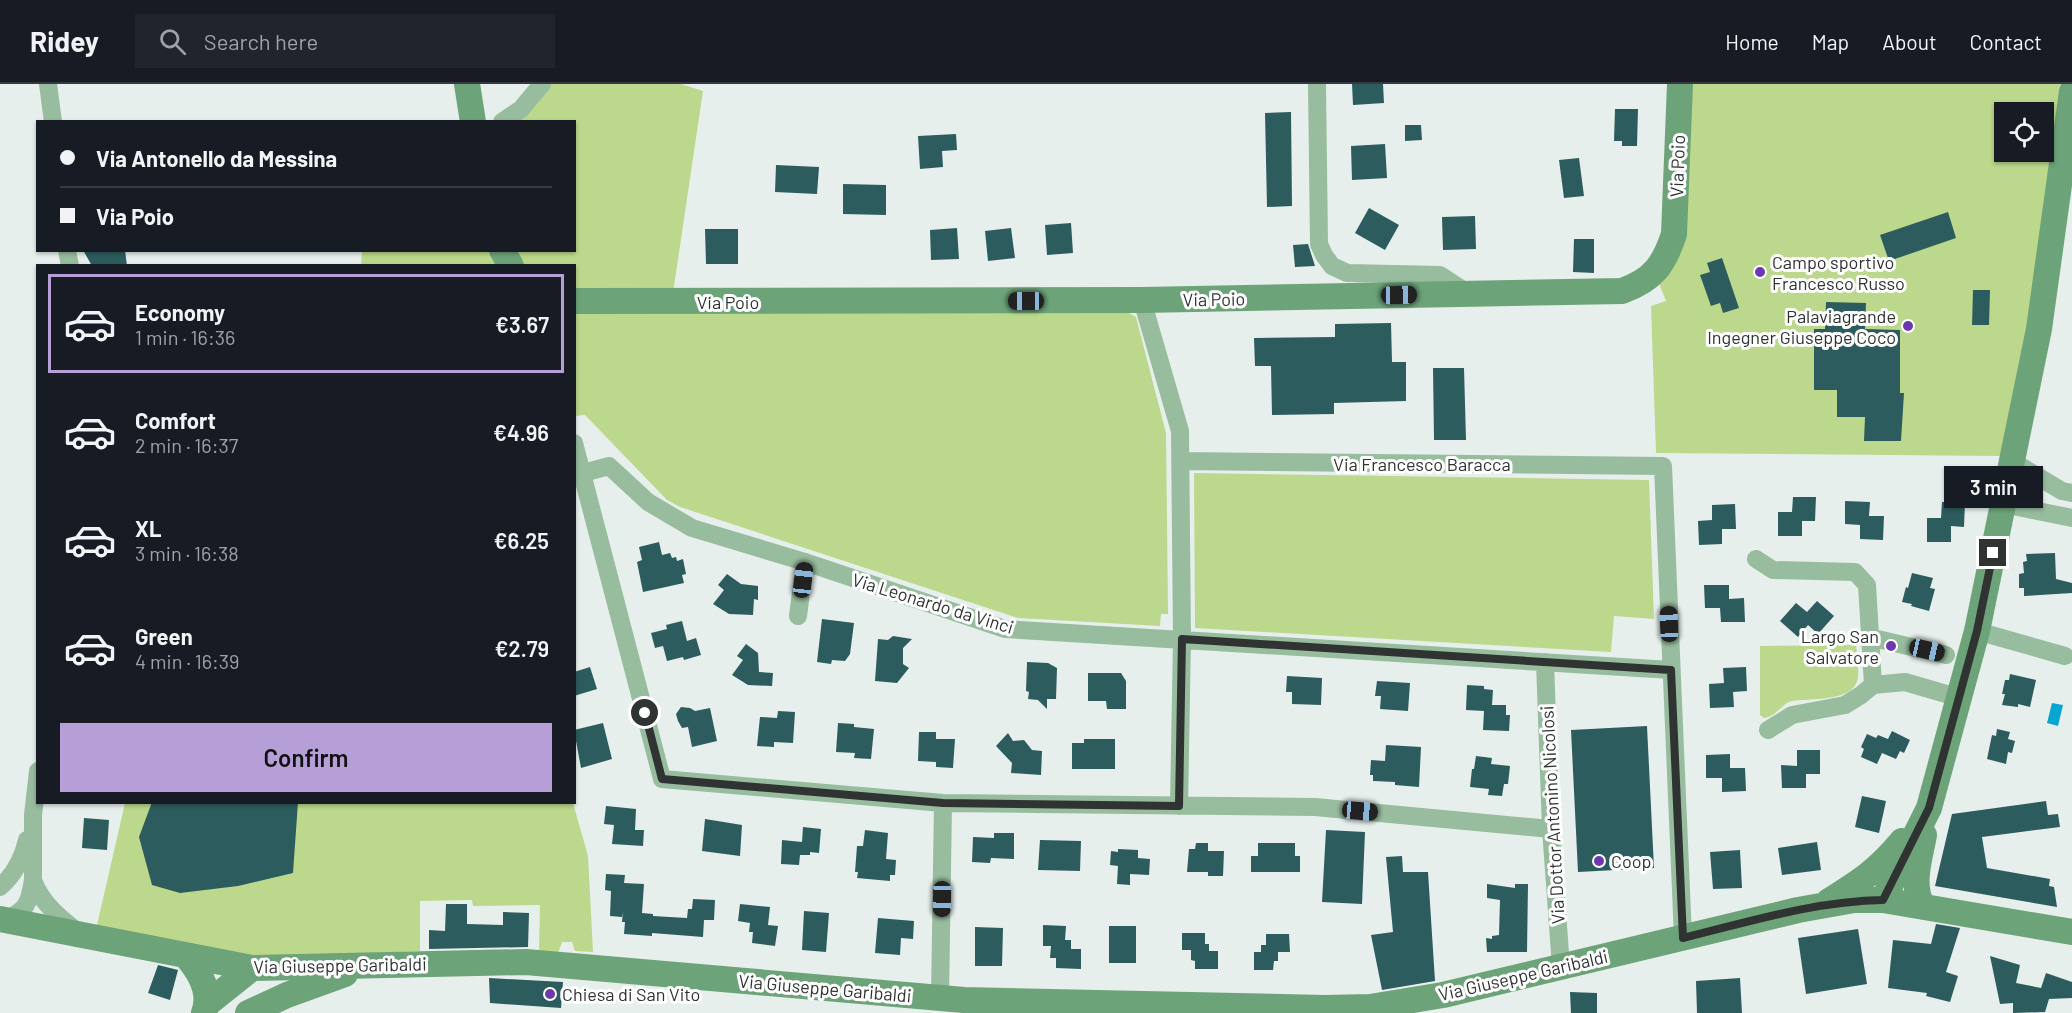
<!DOCTYPE html>
<meta charset="utf-8">
<style>
:root{--surface:#171b24;--page:#20242c;--text:#f1f3f6;--muted:#9ea1a6;--line:#363941;--accent:#b69fd6}
body{margin:0;font-family:Barlow,sans-serif;background:var(--page);color:var(--text);height:100vh;display:flex;flex-direction:column;font-size:22px;white-space:nowrap}
*{box-sizing:border-box;margin:0}
p{font-size:20px;color:var(--muted)}
.icon{flex:none;width:33px;height:33px;fill:none;stroke:currentColor;stroke-width:2;stroke-linecap:round;stroke-linejoin:round}
.map{position:relative;flex:1;overflow:hidden}
.drawer{position:absolute;left:36px;top:180px;width:540px;height:540px;display:flex;flex-direction:column;background:var(--surface);border-radius:0px;box-shadow:0 2px 4px #0004}
.drawer>*{flex:none}
.guide{position:absolute;left:36px;top:36px;width:540px;height:132px;border-radius:0px;box-shadow:0 2px 4px #0004;display:grid;align-content:center;height:132px;padding:0 24px;background:var(--surface)}
.fabs{position:absolute;left:1994px;top:18px;display:grid;gap:12px}
.fabs a{display:grid;place-items:center;width:60px;height:60px;border-radius:0px;background:var(--surface);box-shadow:0 2px 4px #0004;font-size:30px}
.end{position:absolute;width:27px;height:27px;margin:-14px;border:8px solid #2f3332;background:#fff;box-shadow:0 0 0 3px #fff}
.from{border-radius:50%}
.bubble{position:absolute;height:42px;border-radius:0px;background:var(--surface);box-shadow:0 2px 4px #0004;font-size:20px;font-weight:600;line-height:42px;text-align:center}
.car{position:absolute;width:18px;height:36px;margin:-18px -9px;border-radius:8px;box-shadow:0 0 4px 2px #0007;background:linear-gradient(#222 24%,#8ab4d8 0 40%,#222 0 76%,#8ab4d8 0 86%,#222 0)}
.guide b{display:flex;align-items:center;gap:21px;height:57px;font-size:22px}
.guide b+b{border-top:2px solid var(--line)}
.guide i{width:15px;height:15px;background:var(--text)}
ul{padding:10px 0 0;list-style:none}
li{display:flex;align-items:center;gap:18px;height:99px;margin:0 12px 9px;padding:0 12px;border:3px solid transparent;border-radius:0px}
li div{flex:1}
li b{display:block;font-size:22px}
li em{font-style:normal;font-weight:600}
li.current{border-color:var(--accent)}
li>.icon{width:54px;height:54px;stroke-width:1.5}
.cta{display:flex;gap:12px;margin-top:auto;padding:12px 24px}
.cta a{flex:1;height:69px;border-radius:0px;background:var(--accent);color:#111;font-size:24px;font-weight:600;line-height:69px;text-align:center}
header{display:flex;align-items:center;gap:36px;box-sizing:border-box;height:84px;padding:0 30px;background:var(--surface);border-bottom:2px solid var(--line)}
header strong{font-size:28px}
nav{display:flex;gap:33px;margin-inline-start:auto;font-size:21px}
.search{width:420px;height:54px;background:var(--page);display:flex;align-items:center;gap:15px;box-sizing:border-box;padding:0 21px;border-radius:0px;color:var(--muted);font-size:22px}
.map>svg:first-child{display:block}
.green{fill:#bcd88c;fill-rule:evenodd}
.water{fill:#07a6d2}
.building{fill:#2d5c5e}
.lines{fill:none;stroke-linecap:round;stroke-linejoin:round}
.street{stroke:#97bc9e;stroke-width:18}
.secondary{stroke:#6ca378;stroke-width:26}
.route{stroke:#2f3332;stroke-width:8}
.poi-dot{fill:#6d38af;stroke:#fff;stroke-width:2}
.labels{text-anchor:middle;dominant-baseline:central;stroke-width:6;stroke-linejoin:round;paint-order:stroke}
.street-label{font-size:18px;fill:#2f3332;stroke:#fff}
.poi-label{font-size:18px;fill:#2f3332;stroke:#fff;text-anchor:start}
</style>
<header>
<strong>Ridey</strong>
<div class="search"><svg class="icon" aria-label="search" viewBox="0 0 24 24"><circle cx="10" cy="10" r="6"/><path d="M15 15l6 6"/></svg>Search here</div>
<nav><a>Home</a><a>Map</a><a>About</a><a>Contact</a></nav>
</header>
<div class="map">
<svg width="2072" height="929" viewBox="0 0 2072 929">
<rect width="100%" height="100%" fill="#e6efec"/>
<path class="green" d="M551,0H681L703,7L673,209L575,208L574,182L524,181L513,167L574,166V38L518,37Z
M1691,0H2060L2023,275L2003,372L1656,369L1651,222L1666,217L1659,199ZM2004,28H2043V68H2004Z
M362,166L492,167L500,182H361Z
M575,227L1127,228L1136,233L1166,349L1168,530H1161L1160,542L1018,534L680,423L667,416L585,331L575,332Z
M1194,389L1649,396L1654,535L1614,532L1611,568L1195,544Z
M1856,561C1857,571 1859,583 1858,594C1854,619 1808,614 1792,617C1781,620 1776,633 1764,634L1760,631V562Z
M125,719H573L588,772L593,868L575,867L572,858H562L558,869L539,868L540,821L473,822L472,816L420,817V867L251,874L97,841Z"/>
<path class="water" d="M2052,619L2063,621L2058,642L2047,639Z"/>
<path class="building" d="M1352,0H1383L1384,19L1353,21Z
M1615,25H1638L1637,62H1622V57H1614Z
M1291,28L1292,122L1267,123L1265,29Z
M1405,41H1421L1422,56L1405,57Z
M956,50L957,66L942,67L943,83L920,85L918,52Z
M1385,60L1387,94L1352,96L1351,62Z
M1579,74L1584,112L1564,114L1559,76Z
M776,81L819,83L817,110L775,108Z
M843,100L886,101V131L843,130Z
M1369,124L1399,141L1385,166L1355,149Z
M1948,128L1956,154L1889,177L1880,151Z
M1475,132L1476,165L1443,166L1442,133Z
M1071,139L1073,169L1047,171L1045,141Z
M957,144L959,175L931,176L930,146Z
M1011,144L1015,174L988,177L985,147Z
M705,145H738V180H706Z
M1574,155H1594V189L1573,188Z
M1308,160L1315,182L1295,183L1293,161Z
M83,166H125L127,182H92Z
M1722,174L1739,224L1723,229L1720,219L1711,222L1700,191L1710,188L1707,179Z
M1973,206H1990L1989,241H1972Z
M1826,218L1866,219L1865,245L1900,246V309H1904L1901,357H1864L1865,333H1837V306H1814V245H1825Z
M1391,239L1392,278H1406V317L1334,319V330L1272,331L1271,282H1255L1254,254L1335,253V240Z
M1433,284H1464L1466,356H1434Z
M1793,413H1816L1815,437H1802V452H1778V428H1792Z
M1845,417L1870,418L1869,432H1884L1883,456L1860,455V441L1845,440Z
M1942,418H1965L1964,443L1951,442V458H1927V434H1941Z
M1735,420L1736,445H1722V460L1699,461L1698,437L1712,436V421Z
M659,458L662,471L670,469L672,474L676,473L677,477L683,475L686,490L682,491L684,499L643,508L637,478L642,476L639,463Z
M2055,469L2056,495L2072,499V509L2024,512V504H2019V490L2024,489L2023,478L2027,477L2026,470Z
M1912,489L1933,494L1930,504L1935,505L1929,527L1911,522L1912,520L1902,518L1906,503L1908,504Z
M727,490L741,500L758,502V516L754,515L753,531L729,530L713,520L724,506L718,501Z
M1704,501H1729V515L1744,514L1745,538H1721L1720,524H1705Z
M1817,517L1834,532L1818,550L1808,541L1798,553L1780,537L1796,519L1807,528Z
M822,535L854,539L850,570L845,577L832,576L831,580L817,578Z
M682,537L687,557L696,554L701,571L684,576L683,573L667,577L663,562L655,564L651,549L667,545L666,541Z
M893,552L912,555L903,564V580L909,584L897,599L875,597L878,555L888,556Z
M746,560L758,569L759,588L773,589L772,602L748,601L732,591L743,576L737,572Z
M1027,578L1048,579L1057,584L1056,615H1047V625L1038,616L1028,615L1029,608L1026,607Z
M590,583L597,605L574,612V588Z
M1746,583L1747,607L1733,608L1734,623L1710,624L1709,600L1724,599L1723,584Z
M1088,589H1121L1126,597V625H1107L1106,617H1088Z
M2010,590L2036,596L2030,623L2018,620V623L2002,621L2005,610H2002L2005,596H2009Z
M1287,592L1322,594L1321,621L1292,620V608H1286Z
M1377,597L1410,599L1408,627L1380,625L1381,612H1375Z
M1467,601L1484,602V605L1493,606L1492,621H1506V631H1510L1509,647L1483,646L1484,627L1466,626Z
M681,623L690,624L695,627L710,624L717,657L692,663L688,643L682,644L678,637L676,630Z
M778,627L795,628L793,659L774,658V663L757,662L760,633L777,634Z
M603,639L612,675L581,684L574,646Z
M838,639L854,640V643L874,645L871,675L854,674L855,669L836,668Z
M1647,642L1654,784L1578,788L1571,646Z
M1997,645L2010,648L2008,655L2015,657L2012,669L2008,668L2006,680L1987,675L1992,651L1996,652Z
M1892,647L1910,656L1904,669L1900,667L1896,675L1882,669L1877,680L1861,673L1864,665L1861,663L1867,650L1876,654L1878,651L1888,655Z
M919,648H936V655H955L953,684L936,683V678L918,677Z
M1008,649L1013,657L1024,656L1032,666L1042,667L1041,691L1011,689L1012,679L996,662Z
M1084,655H1115V685H1072V659H1084Z
M1386,661L1421,663L1419,703L1395,701V698L1373,697V691H1370L1371,676L1385,677Z
M1797,666H1820V690H1806V704H1782L1781,681L1797,682Z
M1730,670V684H1745L1746,707L1722,708V694H1706V671Z
M1476,672L1492,674L1491,680L1510,682L1508,700H1504L1502,712L1488,711L1489,705L1470,703L1472,685H1474Z
M1862,712L1886,717L1879,749L1855,743Z
M2046,717L2048,731L2058,730L2060,743L1982,753L1987,784L2050,795L2049,802L2054,803L2057,823L1935,802L1952,730Z
M152,718H298L293,789L238,802L180,809L152,801L139,753Z
M606,722L636,725L635,746H644L643,762L612,760L614,741L604,740Z
M84,734L109,736L107,766L82,764Z
M705,735L742,741L740,772L702,767Z
M803,743L821,745L819,769L810,768V771H800L799,781L781,780L782,756L802,758Z
M865,746L888,749L886,775L896,776L895,791H890V797L857,794L858,788H855L857,762H863Z
M1326,746L1365,748L1362,820L1322,818Z
M994,749H1014V775L991,774L990,779L972,778L973,753L994,754Z
M1040,756L1081,757L1080,787L1038,786Z
M1817,758L1821,786L1782,791L1778,764Z
M1196,759H1208V767H1224L1223,792H1208V788H1187L1189,765H1195Z
M1258,759H1295V772H1300V788H1251V772H1258Z
M1118,765L1138,766V774L1150,775L1149,791L1130,790V801L1117,800L1118,782L1110,781L1111,767L1118,768Z
M1740,766L1742,804L1713,805L1710,768Z
M1402,772L1403,788H1428L1435,897L1382,906L1371,851L1393,848L1386,773Z
M606,790L625,791L624,799L644,800L642,829L653,830V832L687,834L688,825H692L693,815L715,816L714,836H704L703,853L652,849V852L624,850L625,838H622L623,827L622,833L610,832L611,807L605,806Z
M1487,800L1515,804V800H1528L1527,868H1487L1486,854L1492,855V852L1499,851L1500,816L1487,814Z
M446,820H467V840L503,841V828L529,829L528,863L429,865V846L445,847Z
M740,820L770,823L768,841L778,842L775,862L752,859L753,848H749L750,839L738,837Z
M804,827L829,829L826,868L802,866Z
M878,834L914,837L913,855L901,854L900,871L875,869Z
M1936,840L1960,844L1946,888L1958,892L1950,918L1926,912L1927,909L1888,904L1893,856L1931,860Z
M1043,841L1066,842L1065,856H1071V865H1081V885L1056,884V874H1050L1051,862H1043Z
M1109,842H1136V879H1109Z
M975,843L1003,844L1002,882H975Z
M1858,845L1867,900L1806,910L1798,854Z
M1182,849H1205V860H1209V867H1218V885H1195V877L1191,876V866H1182Z
M1266,850H1289L1290,868H1278V877H1274L1273,886H1254V868H1261V861H1266Z
M1990,872L2020,881L2016,899L2041,904L2046,889L2072,898V914L2049,915L2045,928L2013,929V919L2000,920Z
M158,881L178,886L170,916L148,909Z
M489,894L563,898L561,924L490,919Z
M1740,894L1742,929H1697L1696,897Z
M1570,908L1597,909V929H1571Z"/>
<g class="lines">
<path class="street" d="M48,0L53,38
M1317,0L1319,160L1324,171L1332,182L1347,189L1440,191L1469,210
M502,38L521,25L542,0
M67,166L70,182
M1142,216L1180,347L1182,555L1179,722
M574,359L662,695L943,719L1315,723L1551,745
M1181,377L1663,382L1683,854
M2012,377L2062,407L2072,409
M583,389L609,382L648,418L692,444L805,478L1005,545L1671,586
M2003,420L2072,434
M1756,475L1773,486L1855,488L1867,501L1873,601L1905,598L1960,614
M798,532L805,478
M1977,547L2065,572
M1869,553L1946,571
M1545,578L1551,745L1561,883
M1768,646L1792,631L1845,621L1861,611L1873,601
M38,687L33,731V796C41,819 60,834 79,849
M0,803C14,791 23,773 27,756
M3,834L5,836C27,826 29,820 33,796
M940,914L943,719"/>
<path class="secondary" d="M467,0L473,38
M502,166L511,182
M574,217L1142,216L1622,207C1653,196 1664,181 1674,150L1680,0
M1883,816L1929,724L1977,547L2039,245L2072,7
M1829,817C1861,797 1878,786 1902,757
M1923,823C1910,801 1920,774 1924,751
M0,835L252,884L526,878L964,916L1325,924L1370,923L1443,911L1798,826L1854,816H1883L2072,848
M186,872C200,888 212,908 204,929
M207,920L252,884
M248,929L287,911L345,890"/>
</g>
<g class="lines">
<path class="route" d="M645,629L662,695L943,719L1179,722L1182,555L1671,586L1683,854C1748,838 1815,817 1883,816L1929,724L1977,547L1993,469"/>
</g>
<g class="poi-dot">
<circle cx="1760" cy="188" r="6"/>
<circle cx="1908" cy="242" r="6"/>
<circle cx="1891" cy="562" r="6"/>
<circle cx="1599" cy="777" r="6"/>
<circle cx="550" cy="910" r="6"/>
</g>
<g class="labels">
<g class="street-label">
<text transform="translate(1677 82) rotate(-88)">Via Poio</text>
<text transform="translate(1214 215) rotate(-1)">Via Poio</text>
<text x="728" y="218">Via Poio</text>
<text x="1422" y="380">Via Francesco Baracca</text>
<text transform="translate(933 519) rotate(17)">Via Leonardo da Vinci</text>
<text transform="translate(1552 731) rotate(-93)">Via Dottor Antonino Nicolosi</text>
<text transform="translate(340 881) rotate(-1)">Via Giuseppe Garibaldi</text>
<text transform="translate(1523 891) rotate(-13)">Via Giuseppe Garibaldi</text>
<text transform="translate(825 904) rotate(5)">Via Giuseppe Garibaldi</text>
</g>
<g class="poi-label">
<text x="1772" y="178">Campo sportivo<tspan x="1772" dy="21">Francesco Russo</tspan></text>
<text x="1896" y="232" text-anchor="end">Palaviagrande<tspan x="1896" dy="21">Ingegner Giuseppe Coco</tspan></text>
<text x="1879" y="552" text-anchor="end">Largo San<tspan x="1879" dy="21">Salvatore</tspan></text>
<text x="1611" y="777">Coop</text>
<text x="562" y="910">Chiesa di San Vito</text>
</g>
</g>
</svg>
<div class="fabs">
<a><svg class="icon" aria-label="locate" viewBox="0 0 24 24"><circle cx="12" cy="12" r="6"/><path d="M12 2v4M12 18v4M2 12h4M18 12h4"/></svg></a>
</div>
<i class="end from" style="left:645px;top:629px"></i>
<i class="end" style="left:1993px;top:469px"></i>
<div class="bubble" style="left:1944px;top:382px;width:99px">3 min</div>
<i class="car" style="left:1399px;top:211px;rotate:89deg"></i>
<i class="car" style="left:1026px;top:217px;rotate:270deg"></i>
<i class="car" style="left:803px;top:496px;rotate:7deg"></i>
<i class="car" style="left:1669px;top:540px;rotate:358deg"></i>
<i class="car" style="left:1927px;top:566px;rotate:103deg"></i>
<i class="car" style="left:1360px;top:727px;rotate:95deg"></i>
<i class="car" style="left:942px;top:815px;rotate:181deg"></i>
<div class="guide">
<b><i class="from"></i>Via Antonello da Messina</b>
<b><i></i>Via Poio</b>
</div>
<section class="drawer">
<ul>
<li class="current"><svg class="icon" aria-label="car" viewBox="0 0 24 24"><path d="M5 17H2v-5l4-1 3-4h7l3 4 3 1v5h-3M9 17h6M6 11h13"/><circle cx="7" cy="17" r="2"/><circle cx="17" cy="17" r="2"/></svg><div><b>Economy</b><p>1 min · 16:36</p></div><em>€3.67</em></li>
<li><svg class="icon" aria-label="car" viewBox="0 0 24 24"><path d="M5 17H2v-5l4-1 3-4h7l3 4 3 1v5h-3M9 17h6M6 11h13"/><circle cx="7" cy="17" r="2"/><circle cx="17" cy="17" r="2"/></svg><div><b>Comfort</b><p>2 min · 16:37</p></div><em>€4.96</em></li>
<li><svg class="icon" aria-label="car" viewBox="0 0 24 24"><path d="M5 17H2v-5l4-1 3-4h7l3 4 3 1v5h-3M9 17h6M6 11h13"/><circle cx="7" cy="17" r="2"/><circle cx="17" cy="17" r="2"/></svg><div><b>XL</b><p>3 min · 16:38</p></div><em>€6.25</em></li>
<li><svg class="icon" aria-label="car" viewBox="0 0 24 24"><path d="M5 17H2v-5l4-1 3-4h7l3 4 3 1v5h-3M9 17h6M6 11h13"/><circle cx="7" cy="17" r="2"/><circle cx="17" cy="17" r="2"/></svg><div><b>Green</b><p>4 min · 16:39</p></div><em>€2.79</em></li>
</ul>
<div class="cta"><a>Confirm</a></div>
</section>
</div>
